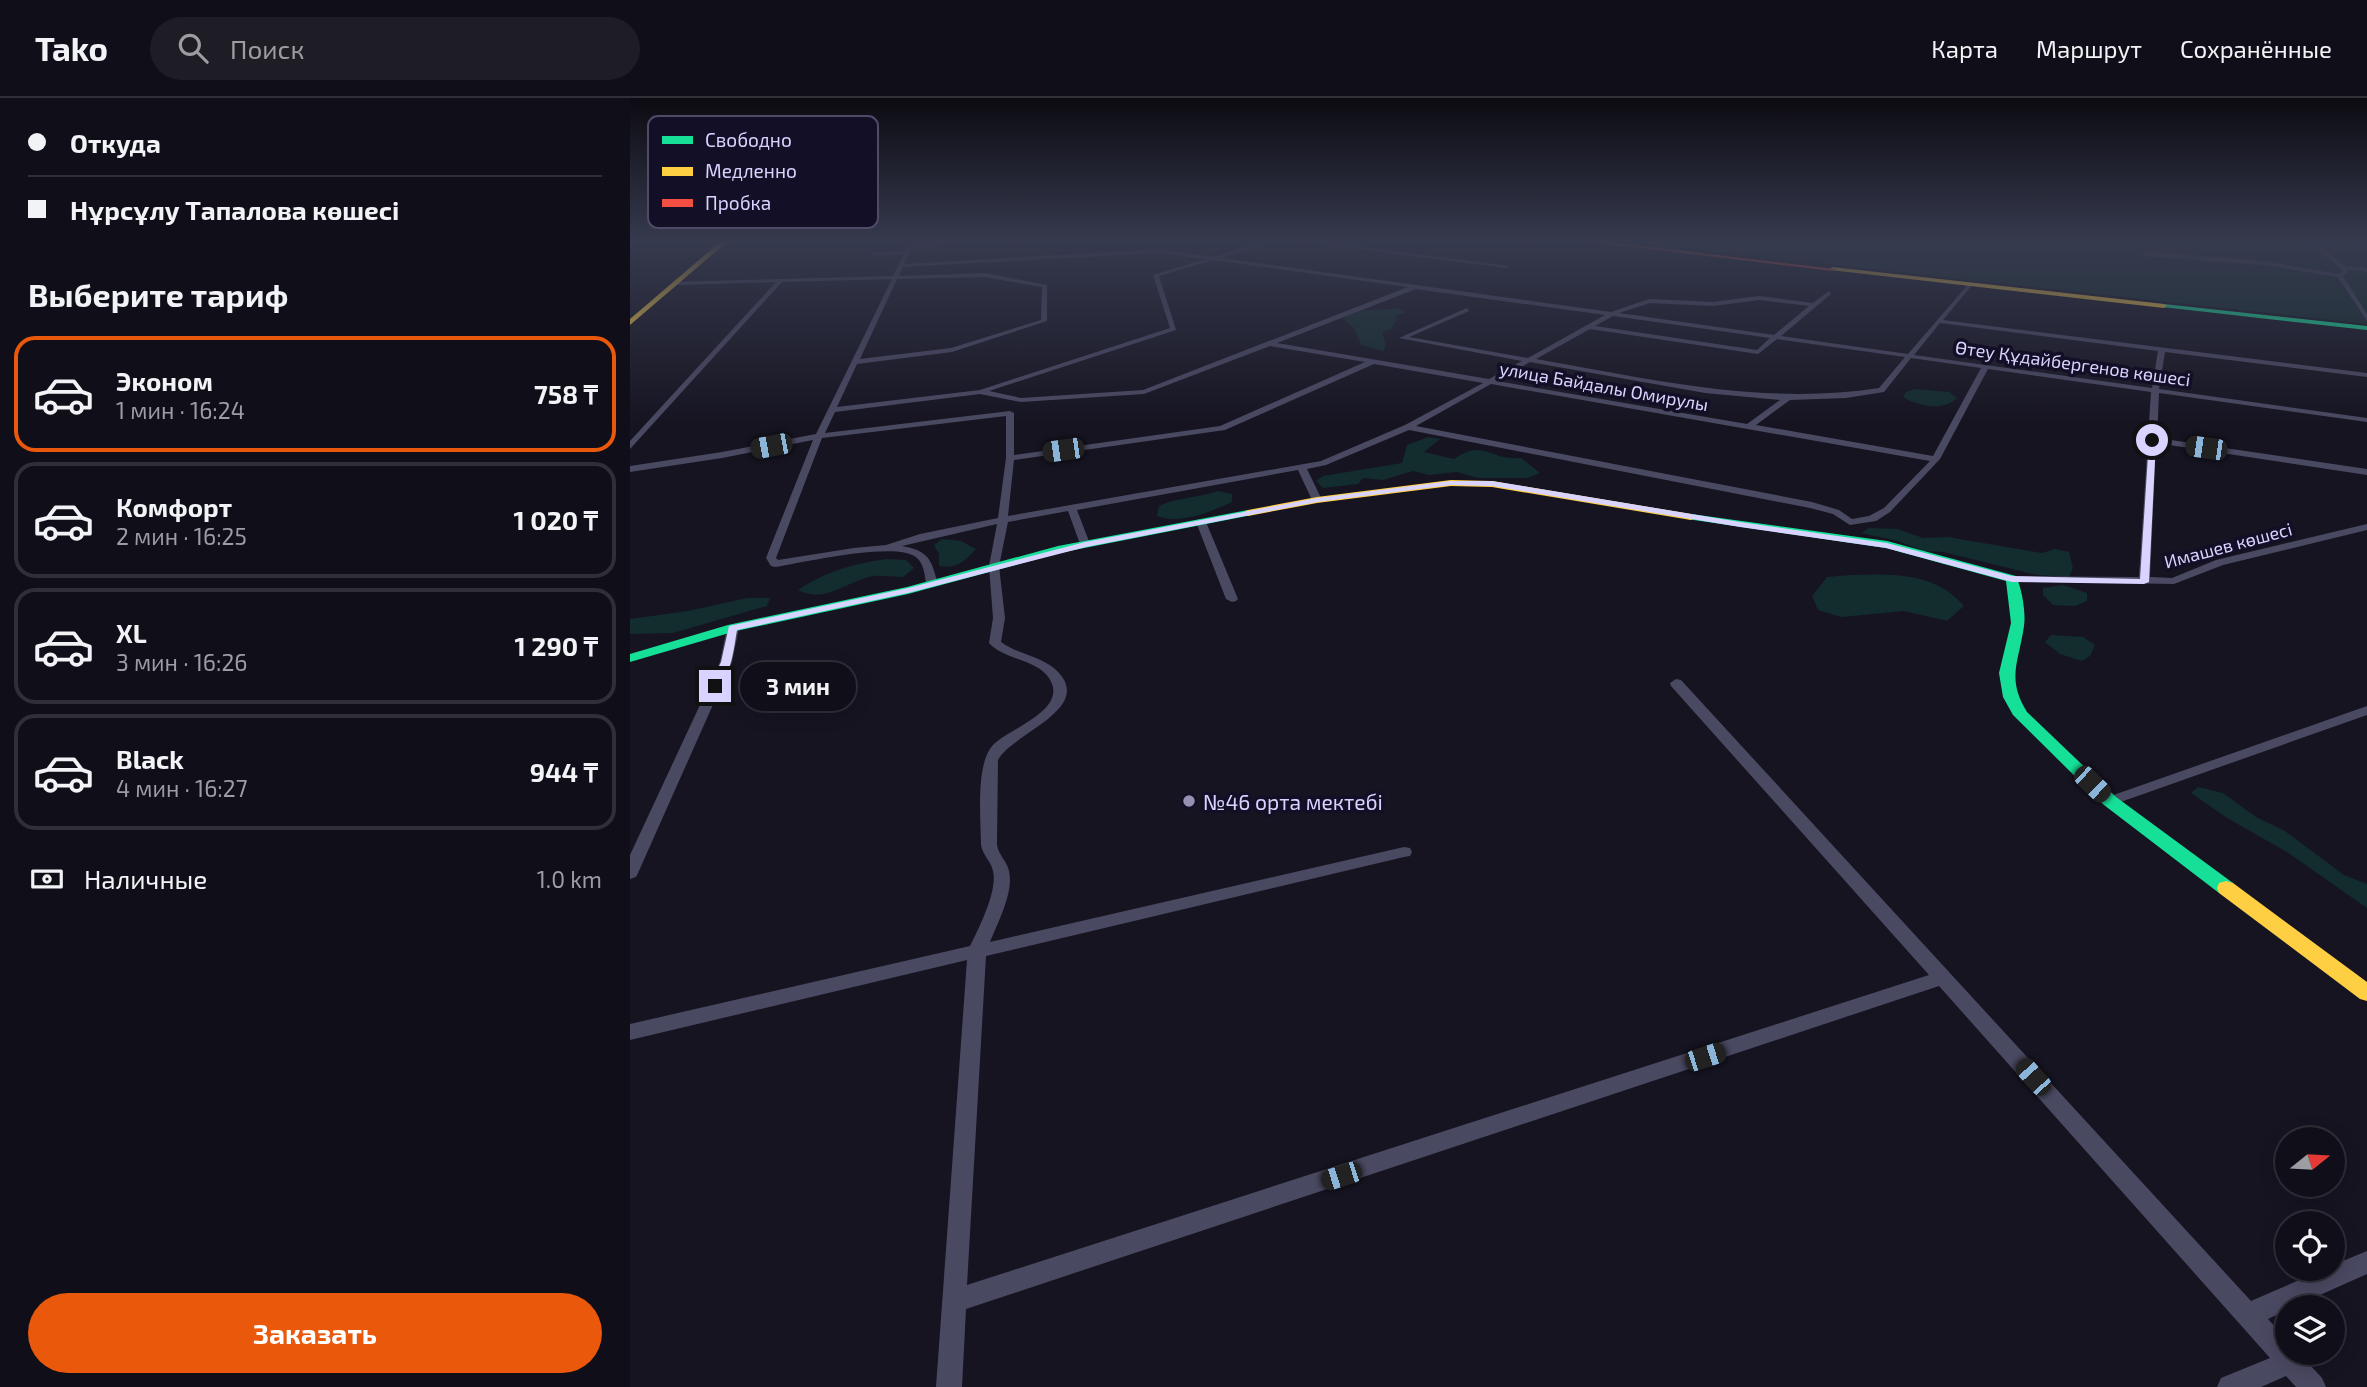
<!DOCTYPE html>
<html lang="ru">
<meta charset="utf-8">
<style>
:root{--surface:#100f19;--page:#1e1d26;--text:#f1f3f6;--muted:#9c9ca2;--line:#302f38;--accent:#ea580c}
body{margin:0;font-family:"Exo 2",sans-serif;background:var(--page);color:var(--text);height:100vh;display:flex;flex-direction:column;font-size:26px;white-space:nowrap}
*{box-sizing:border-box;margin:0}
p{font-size:23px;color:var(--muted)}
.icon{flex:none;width:38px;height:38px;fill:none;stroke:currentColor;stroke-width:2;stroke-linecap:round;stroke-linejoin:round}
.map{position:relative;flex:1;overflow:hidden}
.panel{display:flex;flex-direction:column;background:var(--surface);width:630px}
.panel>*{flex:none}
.top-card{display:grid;align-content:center;height:154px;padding:0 28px;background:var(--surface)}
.needle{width:46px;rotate:72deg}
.tools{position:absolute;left:1645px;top:1029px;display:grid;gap:14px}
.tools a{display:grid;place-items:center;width:70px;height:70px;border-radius:50%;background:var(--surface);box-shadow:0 4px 18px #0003,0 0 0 2px var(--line);font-size:35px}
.end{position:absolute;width:32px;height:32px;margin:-16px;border:9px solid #d9d4ff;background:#111;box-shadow:0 0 0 4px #111}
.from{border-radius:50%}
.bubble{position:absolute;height:49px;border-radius:24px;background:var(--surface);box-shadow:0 4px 18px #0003,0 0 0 2px var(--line);font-size:23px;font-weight:700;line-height:49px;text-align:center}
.car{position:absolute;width:21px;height:42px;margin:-21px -10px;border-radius:9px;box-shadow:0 0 5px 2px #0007;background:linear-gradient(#222 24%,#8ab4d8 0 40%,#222 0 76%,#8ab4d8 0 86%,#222 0)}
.top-card b{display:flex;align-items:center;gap:24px;height:66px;font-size:26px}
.top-card b+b{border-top:2px solid var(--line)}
.top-card i{width:18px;height:18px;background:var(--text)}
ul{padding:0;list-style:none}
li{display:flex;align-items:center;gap:21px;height:116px;margin:0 14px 10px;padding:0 14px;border:4px solid var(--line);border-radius:21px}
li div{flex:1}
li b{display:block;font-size:26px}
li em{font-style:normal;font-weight:700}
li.selected{border-color:var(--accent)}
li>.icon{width:63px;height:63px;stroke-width:1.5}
h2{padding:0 28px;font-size:32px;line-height:84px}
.pay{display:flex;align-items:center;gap:18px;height:77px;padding:0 28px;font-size:26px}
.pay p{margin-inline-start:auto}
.button{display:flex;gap:14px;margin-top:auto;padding:14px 28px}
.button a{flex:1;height:80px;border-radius:42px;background:var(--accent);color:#fff;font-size:28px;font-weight:700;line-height:80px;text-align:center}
header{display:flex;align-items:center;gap:42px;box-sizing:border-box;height:98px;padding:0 35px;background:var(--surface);border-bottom:2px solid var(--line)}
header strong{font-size:33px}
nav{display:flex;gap:38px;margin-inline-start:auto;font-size:24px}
.search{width:490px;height:63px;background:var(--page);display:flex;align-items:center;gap:18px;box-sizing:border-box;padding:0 24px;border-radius:38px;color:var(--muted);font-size:26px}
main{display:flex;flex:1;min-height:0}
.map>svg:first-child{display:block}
.green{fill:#132c2d}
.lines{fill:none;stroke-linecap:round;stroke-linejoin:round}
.street{fill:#4a4962;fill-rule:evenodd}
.fast{fill:#16e098;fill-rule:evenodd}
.slow{fill:#ffcf43;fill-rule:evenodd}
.jam{fill:#f24e42;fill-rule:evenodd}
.route{fill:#d9d4ff}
.poi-dot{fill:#9591b1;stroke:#130f26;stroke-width:2.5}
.labels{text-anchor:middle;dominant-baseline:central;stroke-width:7;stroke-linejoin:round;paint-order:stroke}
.far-street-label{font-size:18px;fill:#d9d4ff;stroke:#130f26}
.poi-label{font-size:21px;fill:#d9d4ff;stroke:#130f26;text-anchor:start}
.key{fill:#130f26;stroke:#4e4a67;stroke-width:2}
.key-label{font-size:19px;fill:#d9d4ff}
</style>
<header>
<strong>Tako</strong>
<div class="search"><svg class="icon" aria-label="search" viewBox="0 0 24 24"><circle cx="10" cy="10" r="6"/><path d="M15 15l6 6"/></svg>Поиск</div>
<nav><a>Карта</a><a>Маршрут</a><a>Сохранённые</a></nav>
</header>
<main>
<section class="panel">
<div class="top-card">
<b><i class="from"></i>Откуда</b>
<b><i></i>Нұрсұлу Тапалова көшесі</b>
</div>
<h2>Выберите тариф</h2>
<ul>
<li class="selected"><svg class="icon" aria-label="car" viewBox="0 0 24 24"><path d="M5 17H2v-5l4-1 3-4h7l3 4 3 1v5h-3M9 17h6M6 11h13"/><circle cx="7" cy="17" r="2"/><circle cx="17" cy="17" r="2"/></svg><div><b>Эконом</b><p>1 мин · 16:24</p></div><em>758 ₸</em></li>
<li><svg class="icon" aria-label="car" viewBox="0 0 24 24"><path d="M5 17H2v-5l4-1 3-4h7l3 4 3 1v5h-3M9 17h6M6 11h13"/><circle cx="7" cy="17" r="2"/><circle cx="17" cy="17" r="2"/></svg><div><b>Комфорт</b><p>2 мин · 16:25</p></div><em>1 020 ₸</em></li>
<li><svg class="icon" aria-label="car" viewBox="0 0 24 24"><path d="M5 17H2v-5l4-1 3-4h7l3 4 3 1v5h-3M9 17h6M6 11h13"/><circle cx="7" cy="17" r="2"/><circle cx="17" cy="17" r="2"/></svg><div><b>XL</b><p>3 мин · 16:26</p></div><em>1 290 ₸</em></li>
<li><svg class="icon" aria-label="car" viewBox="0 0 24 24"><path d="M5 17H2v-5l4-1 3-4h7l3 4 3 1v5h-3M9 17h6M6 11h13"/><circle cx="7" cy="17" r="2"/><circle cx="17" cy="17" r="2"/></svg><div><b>Black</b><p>4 мин · 16:27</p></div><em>944 ₸</em></li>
</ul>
<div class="pay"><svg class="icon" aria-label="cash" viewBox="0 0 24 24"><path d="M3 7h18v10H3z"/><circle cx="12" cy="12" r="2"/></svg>Наличные<p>1.0 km</p></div>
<div class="button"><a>Заказать</a></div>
</section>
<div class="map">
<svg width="1737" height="1289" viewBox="0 0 1737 1289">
<rect width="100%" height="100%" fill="#161421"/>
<path class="green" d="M1001,144H1737V226Z
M765,210L776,214L765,218L766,223L761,231L752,234L756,248L753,253L731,247L724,230L713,221C726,208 748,214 765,210Z
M1285,291L1319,294L1327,300C1312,314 1289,308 1273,299L1276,294Z
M798,339L810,341L794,354L824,361C855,340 858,363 891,360L910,375L898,380H848L827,374L799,377L783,373L753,382L733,380L728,386L693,390L686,383L693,378L772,365L777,347Z
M588,393L602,396V404C580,414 550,427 527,418L529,408C548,399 568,400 588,393Z
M1239,430L1268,431L1293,440L1318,439L1412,455L1425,451L1439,454L1443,470L1439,479L1407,477L1313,454L1294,453L1268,443L1231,435Z
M312,441L331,443L346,451C334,464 326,471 309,468V456L304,447Z
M257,461L276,462L284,470L273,479C264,479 253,477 244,478C220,481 196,507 168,492C194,474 225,465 257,461Z
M1220,477C1262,476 1305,474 1334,508L1317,523L1274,513L1211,519L1188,512L1182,498L1197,479Z
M1433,487L1457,495V503L1445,508L1423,507L1413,497V490Z
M117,500H140L137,508L43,535L0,536V521L58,513Z
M1421,537L1453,539L1465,547L1460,558L1452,563L1430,556L1415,544Z
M1568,689L1593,695L1626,719L1655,733L1714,777L1737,786V810L1657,754L1597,720L1561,695Z"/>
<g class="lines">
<path class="street" d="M309,144H322L281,152L274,166L530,151L583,159L633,144H642L591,160L981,214L1019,201L1083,204L1129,198L1183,205L1199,193L1201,196L1151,238L1278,256L1340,184L1342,187L1313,222L1737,275V279L1535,254L1529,291L1737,320V324L1529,295L1527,340L1737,371V377L1526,345L1520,479L1542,480L1586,462L1737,426V432L1593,467L1544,486L1378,483L1376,481L1382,478L1509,479L1521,294L1358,271L1310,361L1260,414L1246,423L1220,427L1203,416L1180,410L779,332L696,367L677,371L692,402L687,405L682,402L668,372L447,412L460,446L455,449L450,446L438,413L378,424L369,468L375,520L371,544C387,556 410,558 425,571C468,610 382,635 368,662L367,747C369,758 377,763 379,773C384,794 368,824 360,844L774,749L780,750L782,754L780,758L774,759L356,858L337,1187L1299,877L1041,588L1040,585L1046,581L1051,582L1621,1203L1695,1171H1703V1167L1737,1153V1176L1663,1209H1657V1212L1638,1221L1657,1242V1255H1669L1692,1280L1696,1289H1666L1656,1278L1631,1289H1587L1591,1280L1640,1260L1309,888L336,1211L332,1289H306L337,862L0,942V926L340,848C349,830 368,792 363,773C361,763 353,758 351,747C351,722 345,666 363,647C379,630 440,612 419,580C406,561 374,562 359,545L363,520L359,468L367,426L272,448C299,453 301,461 308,486L302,489L296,486C295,478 294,466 287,460C268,442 172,465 145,469L141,468L136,460L183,342L92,360L0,374V368L92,354L186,336L262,181L152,184L0,351V343L146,184L47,187L45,184L263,178L274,156L244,158L242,155L276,153L279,149ZM530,155L576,161L523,177L540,230L350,292L207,309L227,266L322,254L417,223V187L355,175L269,178L273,169ZM583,162L778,189L513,292L391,300L359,293L546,232L529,178ZM355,179L412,189L411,222L321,250L230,261L267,181ZM786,191L975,217L898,260L779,239L839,213L837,210L769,240L892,263L859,281L647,245ZM1129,202L1179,208L1144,237L989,215L1020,205L1083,208ZM983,218L1140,240L1127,252L965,228ZM1310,225L1528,253L1522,290L1284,257ZM960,231L1128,256L1147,241L1275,259L1249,290C1133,308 1020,281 906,261ZM640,248L735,264L590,328L384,357V315L380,313L195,335L205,314L350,296L391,304L514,296ZM1281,260L1351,270L1303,358L1126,327L1160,302L1216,300L1254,294ZM900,264L1075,295L1150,302L1117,326L867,283ZM744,266L853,285L775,327L691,363L378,418L384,362L595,332ZM861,286L1300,363L1254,410L1239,418L1222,421L1209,412L1182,404L786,328ZM376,318V360L368,420L290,436L256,447L224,450L148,462L146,460L192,340Z
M674,144H692L879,168L876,170Z
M1677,144H1683L1716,168L1737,170V174L1717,171L1718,174L1713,178L1737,216V223L1708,179L1633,167L1510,158L1522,154L1633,163L1709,176L1712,174L1711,170Z
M1695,144L1737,146V150L1697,145Z
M571,421L576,424L608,501L606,503L602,504L596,501L566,424Z
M103,526L109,530L102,564L8,775L6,779L0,781V757L90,564L97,530Z
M1737,608V617L1485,706L1480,708L1472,703L1475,700Z"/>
<path class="fast" d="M1534,206L1737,228V232L1532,209Z
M618,412L622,413V417L429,455L278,496L106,533L0,564V556L98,527L277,489L428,448Z
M1061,416L1257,443L1386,478C1392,491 1396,515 1394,528C1389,564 1376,580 1397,614L1486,699L1603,785L1605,790L1603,795H1589L1474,707L1383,617L1373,599L1369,575L1381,525L1376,483L1256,450L1057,421L1055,419Z"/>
<path class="slow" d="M90,144H97L0,227V221Z
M1202,169L1534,206L1537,208L1534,210L1200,172Z
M821,382L862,383L1061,416L1067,419L1061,422L862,389L821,388L687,405L618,418L612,415L618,412L687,399Z
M1596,783L1603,785L1737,884V903L1730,901L1589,795L1587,790L1589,785Z"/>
<path class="jam" d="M959,144H980L1205,171L1202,173Z"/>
</g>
<linearGradient id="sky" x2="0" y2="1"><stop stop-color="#0c0b12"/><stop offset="0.44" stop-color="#363a4e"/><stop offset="1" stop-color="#363a4e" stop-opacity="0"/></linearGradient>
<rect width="1737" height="325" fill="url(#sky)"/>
<path class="route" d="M1522,340L1526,342L1519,484L1514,486L1382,484L1256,450L1110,429L862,388L821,387L687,404L456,449L278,495L107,532C104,549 101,582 85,591L80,588L91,564L99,528L278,490L455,444L687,400L821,383H862L1110,424L1257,445L1382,478L1510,481L1519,342Z"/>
<circle class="poi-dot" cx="559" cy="703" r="7"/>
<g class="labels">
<g class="far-street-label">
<text transform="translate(1443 265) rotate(8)">Өтеу Құдайбергенов көшесі</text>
<text transform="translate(974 288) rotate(10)">улица Байдалы Омирулы</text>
<text transform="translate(1598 447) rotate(-15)">Имашев көшесі</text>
</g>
<g class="poi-label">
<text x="573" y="703">№46 орта мектебі</text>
</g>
</g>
<rect x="18" y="18" width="230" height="112" rx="10" class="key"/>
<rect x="32" y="38" width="31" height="8" fill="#16e098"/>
<rect x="32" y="69" width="31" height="9" fill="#ffcf43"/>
<rect x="32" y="101" width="31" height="8" fill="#f24e42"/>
<g class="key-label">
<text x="75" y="49">Свободно</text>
<text x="75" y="80">Медленно</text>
<text x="75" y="112">Пробка</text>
</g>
</svg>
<div class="tools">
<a><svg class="needle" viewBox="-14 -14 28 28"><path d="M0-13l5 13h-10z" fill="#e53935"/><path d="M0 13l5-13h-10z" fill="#9c9ca2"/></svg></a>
<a><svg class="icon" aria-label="locate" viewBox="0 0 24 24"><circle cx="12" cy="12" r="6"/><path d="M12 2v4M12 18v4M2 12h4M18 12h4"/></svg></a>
<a><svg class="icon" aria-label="layers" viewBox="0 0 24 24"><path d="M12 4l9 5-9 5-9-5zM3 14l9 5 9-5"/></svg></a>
</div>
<i class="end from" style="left:1522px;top:342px"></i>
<i class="end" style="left:85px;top:588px"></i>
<div class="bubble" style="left:110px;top:564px;width:116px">3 мин</div>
<i class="car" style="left:141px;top:348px;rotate:259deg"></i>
<i class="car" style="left:1576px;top:350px;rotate:278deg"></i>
<i class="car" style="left:433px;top:352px;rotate:262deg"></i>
<i class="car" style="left:1462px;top:686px;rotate:134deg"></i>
<i class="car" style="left:1075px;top:959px;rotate:72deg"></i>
<i class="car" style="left:1403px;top:979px;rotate:318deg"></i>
<i class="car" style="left:711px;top:1078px;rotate:252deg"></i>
</div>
</main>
